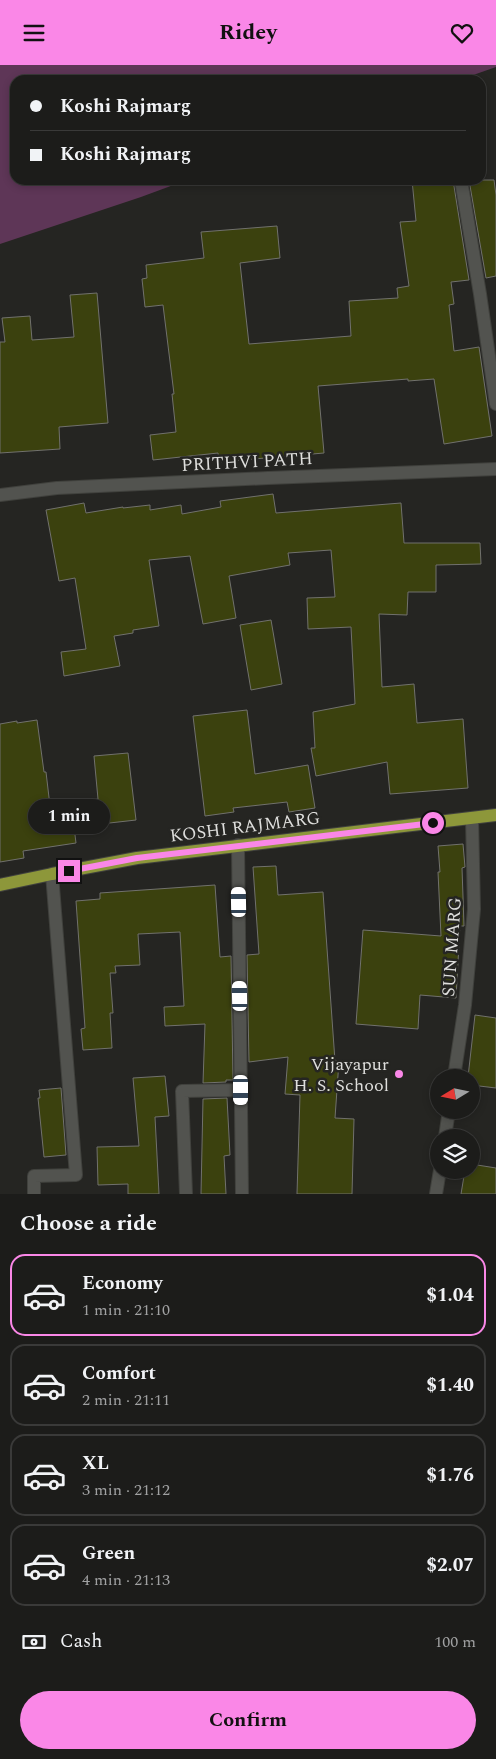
<!DOCTYPE html>
<meta charset="utf-8">
<style>
:root{--surface:#1c1c1a;--page:#252523;--text:#f1f3f6;--muted:#a0a1a2;--line:#3a3a39;--accent:#fa87e7}
body{margin:0;font-family:Spectral,serif;background:var(--page);color:var(--text);height:100vh;display:flex;flex-direction:column;font-size:19px;white-space:nowrap}
*{box-sizing:border-box;margin:0}
p{font-size:16px;color:var(--muted)}
.icon{flex:none;width:28px;height:28px;fill:none;stroke:currentColor;stroke-width:2;stroke-linecap:round;stroke-linejoin:round}
.map{position:relative;height:1129px;overflow:hidden}
.sheet{display:flex;flex-direction:column;background:var(--surface);flex:1}
.sheet>*{flex:none}
.banner{position:absolute;left:10px;top:10px;width:476px;height:110px;border-radius:15px;box-shadow:0 2px 8px #0003,0 0 0 1px var(--line);display:grid;align-content:center;height:110px;padding:0 20px;background:var(--surface)}
.needle{width:32px;rotate:260deg}
.controls{position:absolute;left:430px;top:1004px;display:grid;gap:10px}
.controls a{display:grid;place-items:center;width:50px;height:50px;border-radius:50%;background:var(--surface);box-shadow:0 2px 8px #0003,0 0 0 1px var(--line);font-size:25px}
.end{position:absolute;width:22px;height:22px;margin:-11px;border:6px solid #fa87e7;background:#111;box-shadow:0 0 0 2px #111}
.from{border-radius:50%}
.bubble{position:absolute;height:35px;border-radius:18px;background:var(--surface);box-shadow:0 2px 8px #0003,0 0 0 1px var(--line);font-size:16px;font-weight:700;line-height:35px;text-align:center}
.car{position:absolute;width:15px;height:30px;margin:-15px -8px;border-radius:6px;box-shadow:0 0 4px 1px #0007;background:linear-gradient(#fff 24%,#345 0 40%,#fff 0 76%,#345 0 86%,#fff 0)}
.banner b{display:flex;align-items:center;gap:18px;height:48px;font-size:19px}
.banner b+b{border-top:1px solid var(--line)}
.banner i{width:12px;height:12px;background:var(--text)}
ul{padding:0;list-style:none}
li{display:flex;align-items:center;gap:15px;height:82px;margin:0 10px 8px;padding:0 10px;border:2px solid var(--line);border-radius:15px}
li div{flex:1}
li b{display:block;font-size:19px}
li em{font-style:normal;font-weight:700}
li.on{border-color:var(--accent)}
li>.icon{width:45px;height:45px;stroke-width:1.5}
h2{padding:0 20px;font-size:22px;line-height:60px}
.pay{display:flex;align-items:center;gap:12px;height:55px;padding:0 20px;font-size:19px}
.pay p{margin-inline-start:auto}
.cta{display:flex;gap:10px;margin-top:auto;padding:10px 20px}
.cta a{flex:1;height:58px;border-radius:30px;background:var(--accent);color:#111;font-size:20px;font-weight:700;line-height:58px;text-align:center}
header{display:flex;justify-content:space-between;align-items:center;height:65px;padding:0 20px;background:var(--accent);color:#111;font-size:22px;font-weight:700}
.map>svg:first-child{display:block}
.green{fill:#5e3657}
.building{fill:#3b410e;stroke:#71716d}
.lines{fill:none;stroke-linecap:round;stroke-linejoin:round}
.minor-casing{stroke:#40413d;stroke-width:14}
.major-casing{stroke:#40413d;stroke-width:14}
.minor{stroke:#52534f;stroke-width:12}
.major{stroke:#8d973a;stroke-width:12}
.route{stroke:#fa87e7;stroke-width:6}
.poi-dot{fill:#fa87e7;stroke:#252522;stroke-width:2}
.labels{text-anchor:middle;dominant-baseline:central;stroke-width:5;stroke-linejoin:round;paint-order:stroke}
.street-label{font-size:18px;fill:#dededc;stroke:#252522}
.poi-label{font-size:18px;fill:#dededc;stroke:#252522;text-anchor:end}
</style>
<header><svg class="icon" aria-label="menu" viewBox="0 0 24 24"><path d="M4 6h16M4 12h16M4 18h16"/></svg>Ridey<svg class="icon" aria-label="heart" viewBox="0 0 24 24"><path d="M12 20l-8-8c-3-5 5-10 8-4 3-6 11-1 8 4z"/></svg></header>
<div class="map">
<svg width="496" height="1129" viewBox="0 0 496 1129">
<rect width="100%" height="100%" fill="#252522"/>
<path class="green" d="M0,0H496V2L459,15H15V115H187L141,132L0,179Z"/>
<path class="building" d="M412,115H453L469,215L451,217L454,239L449,240L454,286L479,282L492,371L444,379L434,314L408,316V314L318,321L324,388L219,397L218,388L153,395L150,370L176,367L172,329H174L163,240L145,242L142,214L147,213L146,200L204,193L201,167L277,161L280,193L240,198L249,279L351,271L349,236L398,233L397,223L409,221L400,157L416,156Z
M469,115H494L496,130V211L486,213Z
M97,228L108,358L59,362L60,384L0,388V277H5L2,253L30,251L32,275L74,272L70,230Z
M273,429L276,448L401,438L404,478H480L481,499L436,500V527H408L407,550L379,549L382,622L414,619L417,658L463,654L468,723L390,729L387,697L316,711L311,683H315L313,647L355,639L351,562L308,564L307,533L335,532L331,485L288,488L290,500L229,511L236,553L203,559L190,491L149,495L159,561L133,565V568L114,571L120,601L64,611L61,587L86,584L75,513L59,516L46,445L84,438L86,448L123,442V443L150,440V445L181,440L182,449L221,442L220,436Z
M271,555L282,619L251,625L240,560Z
M247,645L255,709L308,700L315,743L289,747L287,737L233,743L234,747L205,751L193,651Z
M37,655L44,707H46L50,741L98,734L94,691L128,688L136,755L74,762L76,778L23,786L24,793L0,797V659L17,656V658Z
M463,779L465,802L462,803L464,861H460L456,933L420,930L418,964L356,959L363,865L441,871L438,807H440L438,781Z
M276,801L278,830L323,827L335,996H339L335,1053L354,1054L352,1129H297L300,1030L285,1029L288,992L249,997L247,890L259,889L253,802Z
M215,820L220,892L231,891L233,1015H226V1017L203,1018L205,959L165,961L164,942L184,941L180,867L138,869L140,900L115,901L116,908H110L113,948H110L112,983L83,985L81,964L85,963L76,836L100,834V828Z
M475,950L496,953V1023L471,1020V1012H468Z
M165,1011L169,1051L155,1052L159,1129H128V1119L98,1120L97,1082L139,1081L133,1013Z
M61,1023L66,1090L44,1092L38,1033H40L39,1025Z
M227,1033L230,1090L224,1091L226,1129H201L203,1034Z
M471,1099L496,1103V1129H461L465,1105H471Z"/>
<g class="lines">
<g class="minor-casing">
<path id="minor" d="M461,115L480,229L496,339
M0,430L57,423L268,413L496,404
M238,780L242,1129
M454,1012L465,940L474,844L472,753
M445,1072L449,1045
M34,1129V1111L76,1110L52,809
M186,1129L182,1026L241,1025
M436,1129L440,1105"/>
</g>
<g class="major-casing">
<path id="major" d="M0,820L52,809L137,793L496,750"/>
</g>
<use href="#minor" class="minor"/>
<use href="#major" class="major"/>
</g>
<g class="lines">
<path class="route" d="M69,806L137,793L433,758"/>
</g>
<circle class="poi-dot" cx="399" cy="1009" r="5"/>
<g class="labels">
<g class="street-label">
<text transform="translate(247 397) rotate(-3)">PRITHVI PATH</text>
<text transform="translate(245 762) rotate(-7)">KOSHI RAJMARG</text>
<text transform="translate(452 882) rotate(-86)">SUN MARG</text>
</g>
<g class="poi-label">
<text x="389" y="999">Vijayapur<tspan x="389" dy="21">H. S. School</tspan></text>
</g>
</g>
</svg>
<div class="controls">
<a><svg class="needle" viewBox="-14 -14 28 28"><path d="M0-13l5 13h-10z" fill="#e53935"/><path d="M0 13l5-13h-10z" fill="#a0a1a2"/></svg></a>
<a><svg class="icon" aria-label="layers" viewBox="0 0 24 24"><path d="M12 4l9 5-9 5-9-5zM3 14l9 5 9-5"/></svg></a>
</div>
<i class="end from" style="left:433px;top:758px"></i>
<i class="end" style="left:69px;top:806px"></i>
<div class="bubble" style="left:28px;top:734px;width:82px">1 min</div>
<i class="car" style="left:239px;top:837px;rotate:359deg"></i>
<i class="car" style="left:240px;top:931px;rotate:359deg"></i>
<i class="car" style="left:241px;top:1025px;rotate:180deg"></i>
<div class="banner">
<b><i class="from"></i>Koshi Rajmarg</b>
<b><i></i>Koshi Rajmarg</b>
</div>
</div>
<section class="sheet">
<h2>Choose a ride</h2>
<ul>
<li class="on"><svg class="icon" aria-label="car" viewBox="0 0 24 24"><path d="M5 17H2v-5l4-1 3-4h7l3 4 3 1v5h-3M9 17h6M6 11h13"/><circle cx="7" cy="17" r="2"/><circle cx="17" cy="17" r="2"/></svg><div><b>Economy</b><p>1 min · 21:10</p></div><em>$1.04</em></li>
<li><svg class="icon" aria-label="car" viewBox="0 0 24 24"><path d="M5 17H2v-5l4-1 3-4h7l3 4 3 1v5h-3M9 17h6M6 11h13"/><circle cx="7" cy="17" r="2"/><circle cx="17" cy="17" r="2"/></svg><div><b>Comfort</b><p>2 min · 21:11</p></div><em>$1.40</em></li>
<li><svg class="icon" aria-label="car" viewBox="0 0 24 24"><path d="M5 17H2v-5l4-1 3-4h7l3 4 3 1v5h-3M9 17h6M6 11h13"/><circle cx="7" cy="17" r="2"/><circle cx="17" cy="17" r="2"/></svg><div><b>XL</b><p>3 min · 21:12</p></div><em>$1.76</em></li>
<li><svg class="icon" aria-label="car" viewBox="0 0 24 24"><path d="M5 17H2v-5l4-1 3-4h7l3 4 3 1v5h-3M9 17h6M6 11h13"/><circle cx="7" cy="17" r="2"/><circle cx="17" cy="17" r="2"/></svg><div><b>Green</b><p>4 min · 21:13</p></div><em>$2.07</em></li>
</ul>
<div class="pay"><svg class="icon" aria-label="cash" viewBox="0 0 24 24"><path d="M3 7h18v10H3z"/><circle cx="12" cy="12" r="2"/></svg>Cash<p>100 m</p></div>
<div class="cta"><a>Confirm</a></div>
</section>
